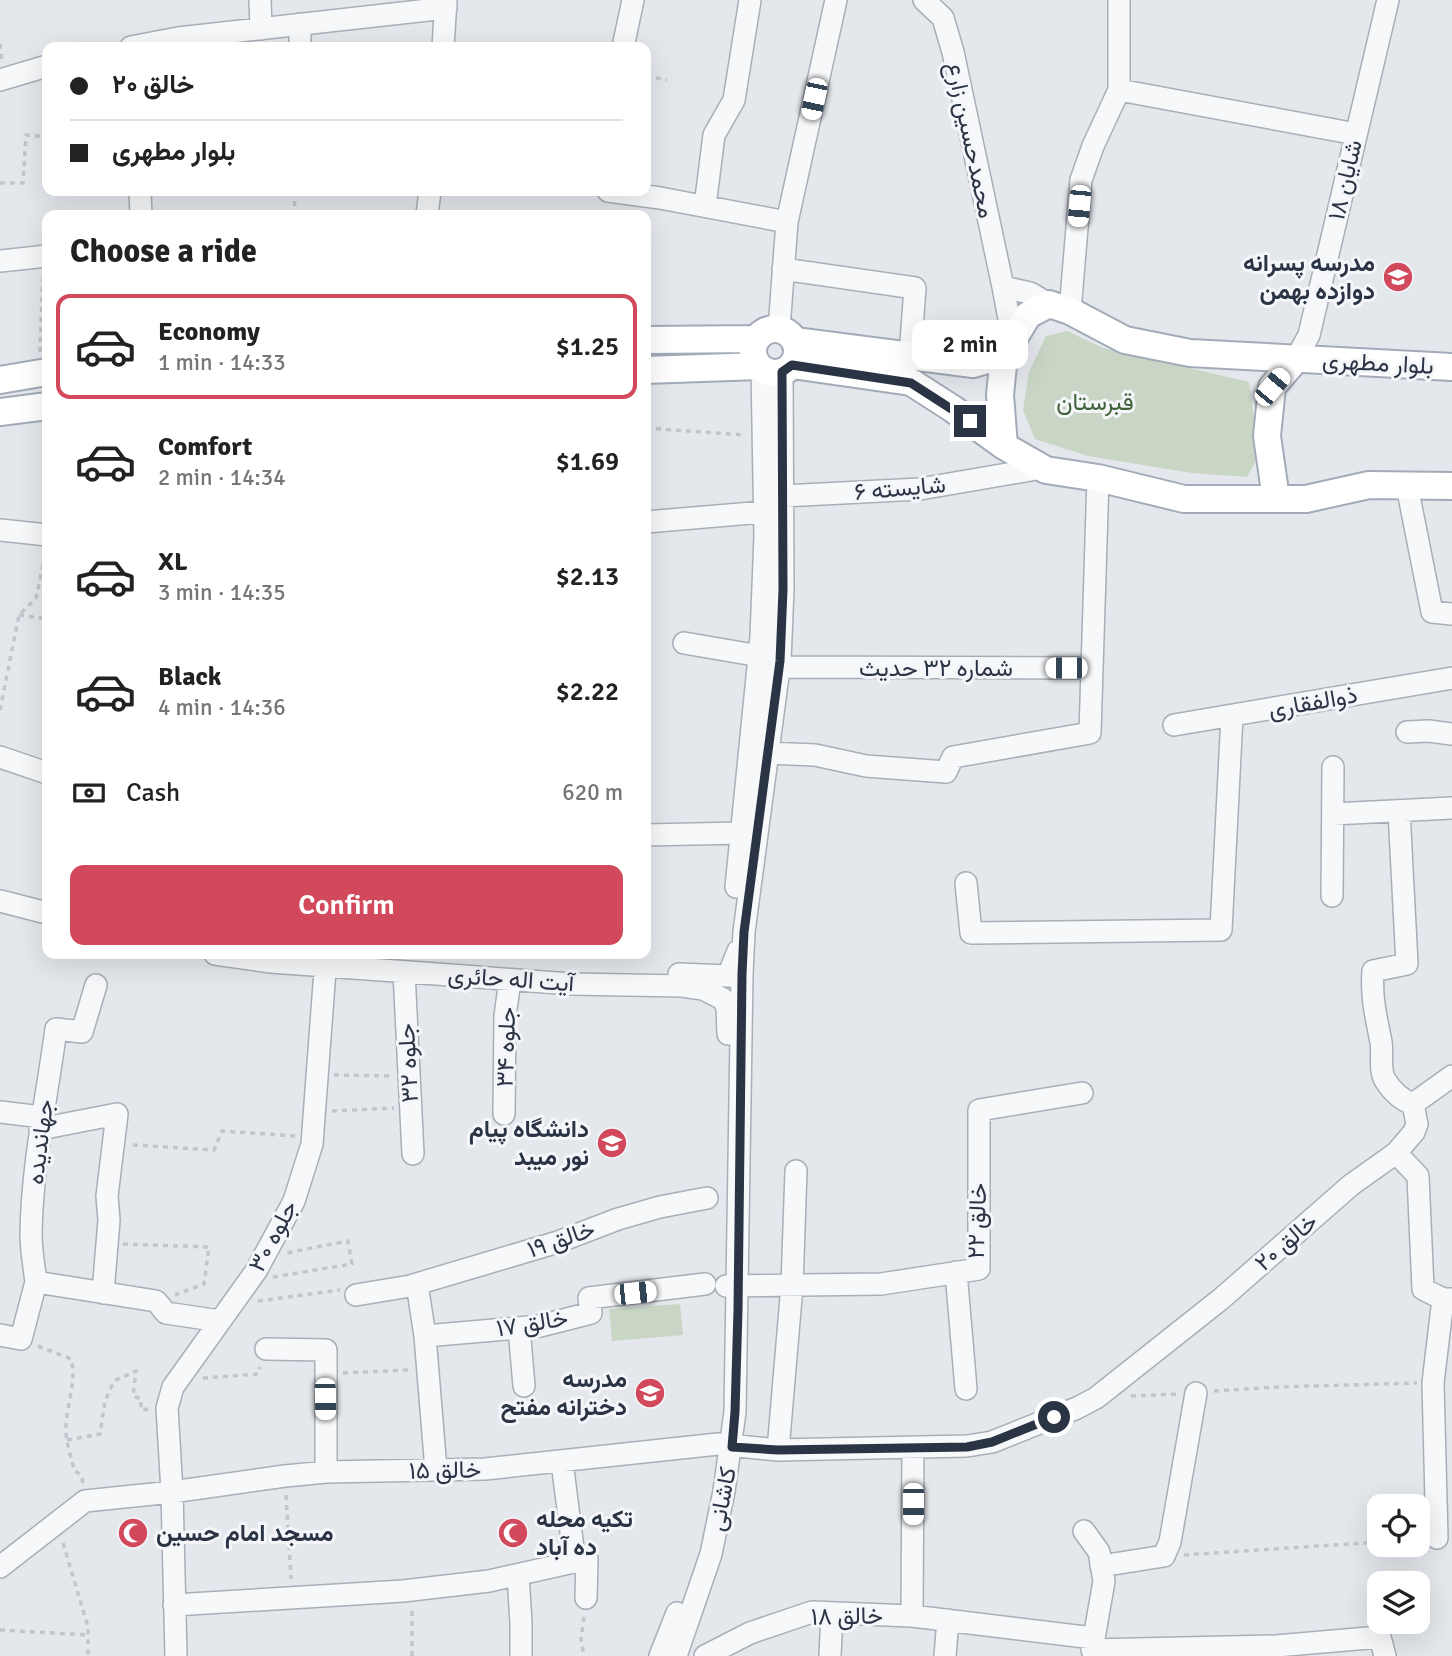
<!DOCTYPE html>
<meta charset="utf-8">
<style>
:root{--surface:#fff;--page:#f6f6f6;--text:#222;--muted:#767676;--line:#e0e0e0;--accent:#d1495b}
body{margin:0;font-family:Signika,Vazirmatn,sans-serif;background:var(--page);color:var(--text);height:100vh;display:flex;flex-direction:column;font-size:26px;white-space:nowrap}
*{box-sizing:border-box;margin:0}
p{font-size:23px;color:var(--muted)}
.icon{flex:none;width:38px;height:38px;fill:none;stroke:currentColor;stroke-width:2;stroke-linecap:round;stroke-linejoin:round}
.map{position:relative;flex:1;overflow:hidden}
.panel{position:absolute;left:42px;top:210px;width:609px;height:749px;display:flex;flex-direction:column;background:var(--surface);border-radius:14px;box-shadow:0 7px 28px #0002}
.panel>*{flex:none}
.hud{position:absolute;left:42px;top:42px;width:609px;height:154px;border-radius:14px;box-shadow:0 7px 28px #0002;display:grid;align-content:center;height:154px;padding:0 28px;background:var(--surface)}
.fabs{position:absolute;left:1367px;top:1494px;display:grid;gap:14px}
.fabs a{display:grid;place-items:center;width:63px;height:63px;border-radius:14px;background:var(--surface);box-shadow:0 7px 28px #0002;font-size:35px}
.end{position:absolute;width:32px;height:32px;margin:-16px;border:9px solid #2b3445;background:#fff;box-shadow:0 0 0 4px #fff}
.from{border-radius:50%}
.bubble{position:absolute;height:49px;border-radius:14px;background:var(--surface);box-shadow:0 7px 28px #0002;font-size:23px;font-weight:600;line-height:49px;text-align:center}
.car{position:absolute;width:21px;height:42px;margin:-21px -10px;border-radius:9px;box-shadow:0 0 5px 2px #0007;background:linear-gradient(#fff 24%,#345 0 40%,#fff 0 76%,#345 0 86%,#fff 0)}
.hud b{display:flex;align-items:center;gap:24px;height:66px;font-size:26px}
.hud b+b{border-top:2px solid var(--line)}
.hud i{width:18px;height:18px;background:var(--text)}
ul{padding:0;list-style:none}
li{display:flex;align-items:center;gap:21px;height:105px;margin:0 14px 10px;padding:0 14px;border:4px solid transparent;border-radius:14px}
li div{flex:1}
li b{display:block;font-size:26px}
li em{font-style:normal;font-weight:600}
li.selected{border-color:var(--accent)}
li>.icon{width:63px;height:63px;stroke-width:1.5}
h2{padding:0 28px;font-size:32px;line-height:84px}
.pay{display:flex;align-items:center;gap:18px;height:77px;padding:0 28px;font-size:26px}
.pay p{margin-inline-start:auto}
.primary-button{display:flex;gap:14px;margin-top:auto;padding:14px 28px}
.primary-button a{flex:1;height:80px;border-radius:14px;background:var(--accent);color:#fff;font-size:28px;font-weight:600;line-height:80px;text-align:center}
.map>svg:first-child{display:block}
.green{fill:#c9d6c5}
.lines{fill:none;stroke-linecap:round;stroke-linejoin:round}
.minor-casing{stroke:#a9aeb7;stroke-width:24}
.major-casing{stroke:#a3abb8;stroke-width:30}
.path{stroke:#c2c5cb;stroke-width:3.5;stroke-dasharray:5 5;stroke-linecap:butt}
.minor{stroke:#f7f8fa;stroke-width:21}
.major{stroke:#fff;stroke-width:26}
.route{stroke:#2b3445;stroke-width:9}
.labels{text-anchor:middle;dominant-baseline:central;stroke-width:6;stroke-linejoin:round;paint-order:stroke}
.street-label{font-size:24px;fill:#2b3445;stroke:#f4f6f9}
.poi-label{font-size:24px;font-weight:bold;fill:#2b3445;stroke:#f4f6f9;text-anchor:end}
.park-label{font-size:24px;fill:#3f6138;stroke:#f4f6f9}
</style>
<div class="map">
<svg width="1452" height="1656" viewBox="0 0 1452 1656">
<rect width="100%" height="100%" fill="#e4e7ec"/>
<path class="green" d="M1067,331L1103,348L1249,382L1259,455L1247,477L1192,473L1088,456L1035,439L1023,410L1029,372L1046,336Z
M680,1304L683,1335L612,1341L609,1309Z"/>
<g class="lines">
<g class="minor-casing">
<path id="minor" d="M260,0L261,29
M924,0L943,18L953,52L1003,287
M300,24V47
M131,47L178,38L446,8
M443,47L446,0
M623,47L633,0
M0,80L47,66
M1119,90L1356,134
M140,191L141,215
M608,191L660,198L787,222
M705,206L714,135L734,100L750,0
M427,215L430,191
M0,261L47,256
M783,269L915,288L910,356
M1070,311L1081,180L1093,146L1119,90V0
M779,329L787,222L836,0
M1013,340L1003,287L1030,293L1049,304
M1296,359L1309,335L1388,0
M1407,486L1432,612L1452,614
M646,522L764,512L783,496L920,489L1042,468
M0,530L47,535
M684,643L760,656
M779,667L1092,668
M1174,725L1452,678
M1407,732L1429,731L1452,734
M767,753L815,755L866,766L946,772L953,757L1090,733L1098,478
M0,757L47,773
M1399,811L1407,964L1373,971C1371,998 1376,1016 1381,1042C1383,1053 1379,1070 1385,1080C1392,1091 1401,1100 1413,1104
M1333,814L1452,808
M646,835L741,833
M966,883L971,933L1221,930L1232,716
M736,887L761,637L765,536L762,369
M1332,896L1333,767
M0,901L47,913
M215,954L271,962L464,976L571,984L682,986L703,989L723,999L727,1008L728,1034
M404,972L413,1154
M679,974L728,976L738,951
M96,985L82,1032L56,1029C47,1097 32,1165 31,1234C31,1250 34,1266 36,1282L156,1301L166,1313L220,1321
M0,1112L42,1117
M504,1114L505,1016L510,980
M40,1129L117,1114L107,1196L109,1220L103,1293
M1396,1153L1418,1176L1423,1289L1443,1299H1452
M956,1272L966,1389
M417,1284L425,1336L436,1470
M726,1286L881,1284L979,1269V1110L1082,1093
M356,1295L410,1286L558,1242L618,1219L660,1207L707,1198
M519,1328L524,1386
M0,1335L21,1339L36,1282
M425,1336L540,1326L591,1313L589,1298L705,1284
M266,1349L326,1350V1472
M913,1448L912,1616L1093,1638
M778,1450L792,1286L796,1171
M562,1462L574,1556L587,1559L586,1598
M1084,1531L1099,1552L1104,1581L1092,1650
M1437,1538L1433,1383L1443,1299
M1101,1566L1164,1556L1170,1542L1196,1393
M0,1567L85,1501L172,1492L285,1476L326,1472L485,1469L718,1444L778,1450L967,1446L992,1442L1077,1408L1096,1398L1221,1299L1351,1185L1396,1153L1414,1132L1417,1124L1413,1104L1452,1076
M518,1575L521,1623V1656
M174,1605L403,1591L489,1581L587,1559
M1092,1650L1276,1646L1380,1637L1385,1656
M176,1656L172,1492L167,1408L173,1387L256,1271L294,1201L312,1144L326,957
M660,1656L677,1613
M676,1656L711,1554L724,1491L735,1412L742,974L744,932L780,661L783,589L782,372
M705,1656L750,1633L812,1612L912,1616
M830,1656L832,1613
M945,1656L948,1620"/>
</g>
<g class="major-casing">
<path id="major" d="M753 351a22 22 0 1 1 44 0a22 22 0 1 1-44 0Z
M646,340L757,339
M795,341L973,364L1004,355L1028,315L1049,304L1070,311L1125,340L1190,353L1452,367
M1004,355L1000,395L1004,446
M792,365L911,382L953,409L1004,446L1046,470L1098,478L1184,499H1306L1369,485L1452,486
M646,370L759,366
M0,380L47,372
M0,412L47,406
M1276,499L1267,436L1272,387L1296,359"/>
</g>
<path class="path" d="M0,44L2,62
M646,76L667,80
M0,183H23L26,135L47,137
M294,191L295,215
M40,352L43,273
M646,428L745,435
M19,615L47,619
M0,710L19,615L36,598L46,551
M334,1075L393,1076
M332,1111L394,1108
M133,1145L214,1150L222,1131L295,1136
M123,1244L209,1247L204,1284L175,1295
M273,1277L352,1264L348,1241L286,1253
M258,1301L340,1290
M38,1346L71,1359C77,1380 67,1403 66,1426C65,1440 71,1456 74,1470L82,1476L83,1485
M343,1373L408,1370
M203,1378L258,1374L260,1367
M1214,1391L1277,1387L1417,1383
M1131,1396L1179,1394
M67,1440L100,1434L105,1401L114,1381L136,1371L133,1396L141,1399V1410L149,1409
M286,1495L291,1579
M63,1543L88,1627V1656
M1184,1555L1379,1542
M584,1617L581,1640L584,1656
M0,1630L88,1635
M412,1656V1609"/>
<use href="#minor" class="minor"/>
<use href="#major" class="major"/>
</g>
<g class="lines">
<path class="route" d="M970,421L911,383L792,365L782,372L783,590L780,661L744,932L742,974L738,1310L735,1412L732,1447L778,1450L967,1447L992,1442L1054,1417"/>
</g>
<defs>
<g id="school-disc" transform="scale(1.575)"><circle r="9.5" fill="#d1495b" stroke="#f4f6f9"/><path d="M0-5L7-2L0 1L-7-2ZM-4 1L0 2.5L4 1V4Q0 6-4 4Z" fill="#fff"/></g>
<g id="university-disc" transform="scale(1.575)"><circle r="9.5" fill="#d1495b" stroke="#f4f6f9"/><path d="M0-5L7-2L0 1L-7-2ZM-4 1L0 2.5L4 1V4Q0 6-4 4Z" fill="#fff"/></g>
<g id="mosque-disc" transform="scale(1.575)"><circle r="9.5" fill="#d1495b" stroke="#f4f6f9"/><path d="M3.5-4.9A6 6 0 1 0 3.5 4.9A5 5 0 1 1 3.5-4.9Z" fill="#fff"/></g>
</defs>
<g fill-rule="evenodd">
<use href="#school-disc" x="1398" y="277"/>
<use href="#university-disc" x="612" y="1143"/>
<use href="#school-disc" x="650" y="1393"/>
<use href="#mosque-disc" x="133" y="1533"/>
<use href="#mosque-disc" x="513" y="1533"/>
</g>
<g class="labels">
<g class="street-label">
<text transform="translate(971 140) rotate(78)">محمدحسین زارع</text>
<text transform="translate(1345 180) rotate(-77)">شایان ۱۸</text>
<text transform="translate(1378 363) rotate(3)">بلوار مطهری</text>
<text transform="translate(900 488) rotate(-5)">شایسته ۶</text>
<text x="936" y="668">شماره ۳۲ حدیث</text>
<text transform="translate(1313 702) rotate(-10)">ذوالفقاری</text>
<text transform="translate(511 979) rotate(4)">آیت اله حائری</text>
<text transform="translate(506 1047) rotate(-88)">جلوه ۳۴</text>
<text transform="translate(408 1063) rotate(-93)">جلوه ۳۲</text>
<text transform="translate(40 1142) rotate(-83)">جهاندیده</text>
<text transform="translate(977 1221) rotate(-88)">خالق ۲۲</text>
<text transform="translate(273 1236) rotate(-62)">جلوه ۳۰</text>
<text transform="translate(561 1239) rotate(-19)">خالق ۱۹</text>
<text transform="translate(1286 1242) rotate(-41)">خالق ۲۰</text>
<text transform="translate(532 1323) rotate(-9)">خالق ۱۷</text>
<text transform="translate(445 1470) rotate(-1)">خالق ۱۵</text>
<text transform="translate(722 1499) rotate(-79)">کاشانی</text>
<text transform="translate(847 1616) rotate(-1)">خالق ۱۸</text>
</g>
<g class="poi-label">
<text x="1375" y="263">مدرسه پسرانه<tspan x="1375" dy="28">دوازده بهمن</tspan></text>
<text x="589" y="1129">دانشگاه پیام<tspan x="589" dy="28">نور میبد</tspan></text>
<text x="627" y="1379">مدرسه<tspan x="627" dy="28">دخترانه مفتح</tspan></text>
<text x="536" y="1519" text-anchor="start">تکیه محله<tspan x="536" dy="28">ده آباد</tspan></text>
<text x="156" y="1533" text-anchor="start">مسجد امام حسین</text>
</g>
<g class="park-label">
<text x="1095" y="402">قبرستان</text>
</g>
</g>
</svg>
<div class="fabs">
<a><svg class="icon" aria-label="locate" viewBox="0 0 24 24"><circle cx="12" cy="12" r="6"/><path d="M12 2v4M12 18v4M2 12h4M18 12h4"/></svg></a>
<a><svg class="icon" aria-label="layers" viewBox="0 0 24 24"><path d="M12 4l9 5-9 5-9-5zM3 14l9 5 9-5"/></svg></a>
</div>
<i class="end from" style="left:1054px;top:1417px"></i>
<i class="end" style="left:970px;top:421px"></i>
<div class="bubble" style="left:912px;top:320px;width:116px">2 min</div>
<i class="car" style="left:814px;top:99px;rotate:192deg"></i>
<i class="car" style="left:1079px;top:206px;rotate:185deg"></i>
<i class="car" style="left:1272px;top:387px;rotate:40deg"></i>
<i class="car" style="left:1066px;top:668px;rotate:270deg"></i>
<i class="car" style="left:635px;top:1293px;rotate:84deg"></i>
<i class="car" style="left:325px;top:1399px;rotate:179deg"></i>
<i class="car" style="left:913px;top:1504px;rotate:180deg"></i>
<div class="hud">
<b><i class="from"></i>خالق ۲۰</b>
<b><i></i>بلوار مطهری</b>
</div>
<section class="panel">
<h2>Choose a ride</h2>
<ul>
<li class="selected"><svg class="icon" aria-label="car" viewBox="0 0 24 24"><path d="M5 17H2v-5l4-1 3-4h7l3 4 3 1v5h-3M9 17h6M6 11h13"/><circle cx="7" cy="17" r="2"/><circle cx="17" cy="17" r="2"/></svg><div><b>Economy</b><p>1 min · 14:33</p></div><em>$1.25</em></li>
<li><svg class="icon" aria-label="car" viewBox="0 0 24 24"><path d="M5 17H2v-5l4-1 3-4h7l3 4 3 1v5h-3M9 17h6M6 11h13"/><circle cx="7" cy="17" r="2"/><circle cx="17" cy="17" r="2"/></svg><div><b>Comfort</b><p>2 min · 14:34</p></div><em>$1.69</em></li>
<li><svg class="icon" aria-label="car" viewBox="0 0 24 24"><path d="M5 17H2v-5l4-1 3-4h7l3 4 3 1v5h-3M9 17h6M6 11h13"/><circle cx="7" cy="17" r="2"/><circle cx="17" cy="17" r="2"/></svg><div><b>XL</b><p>3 min · 14:35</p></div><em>$2.13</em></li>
<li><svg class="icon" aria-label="car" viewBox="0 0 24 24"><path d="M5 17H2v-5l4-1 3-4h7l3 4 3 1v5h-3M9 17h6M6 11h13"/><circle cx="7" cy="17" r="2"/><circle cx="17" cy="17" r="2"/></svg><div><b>Black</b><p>4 min · 14:36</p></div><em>$2.22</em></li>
</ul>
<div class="pay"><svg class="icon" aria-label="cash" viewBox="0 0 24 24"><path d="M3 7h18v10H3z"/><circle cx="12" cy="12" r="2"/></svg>Cash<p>620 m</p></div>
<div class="primary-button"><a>Confirm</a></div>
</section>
</div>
